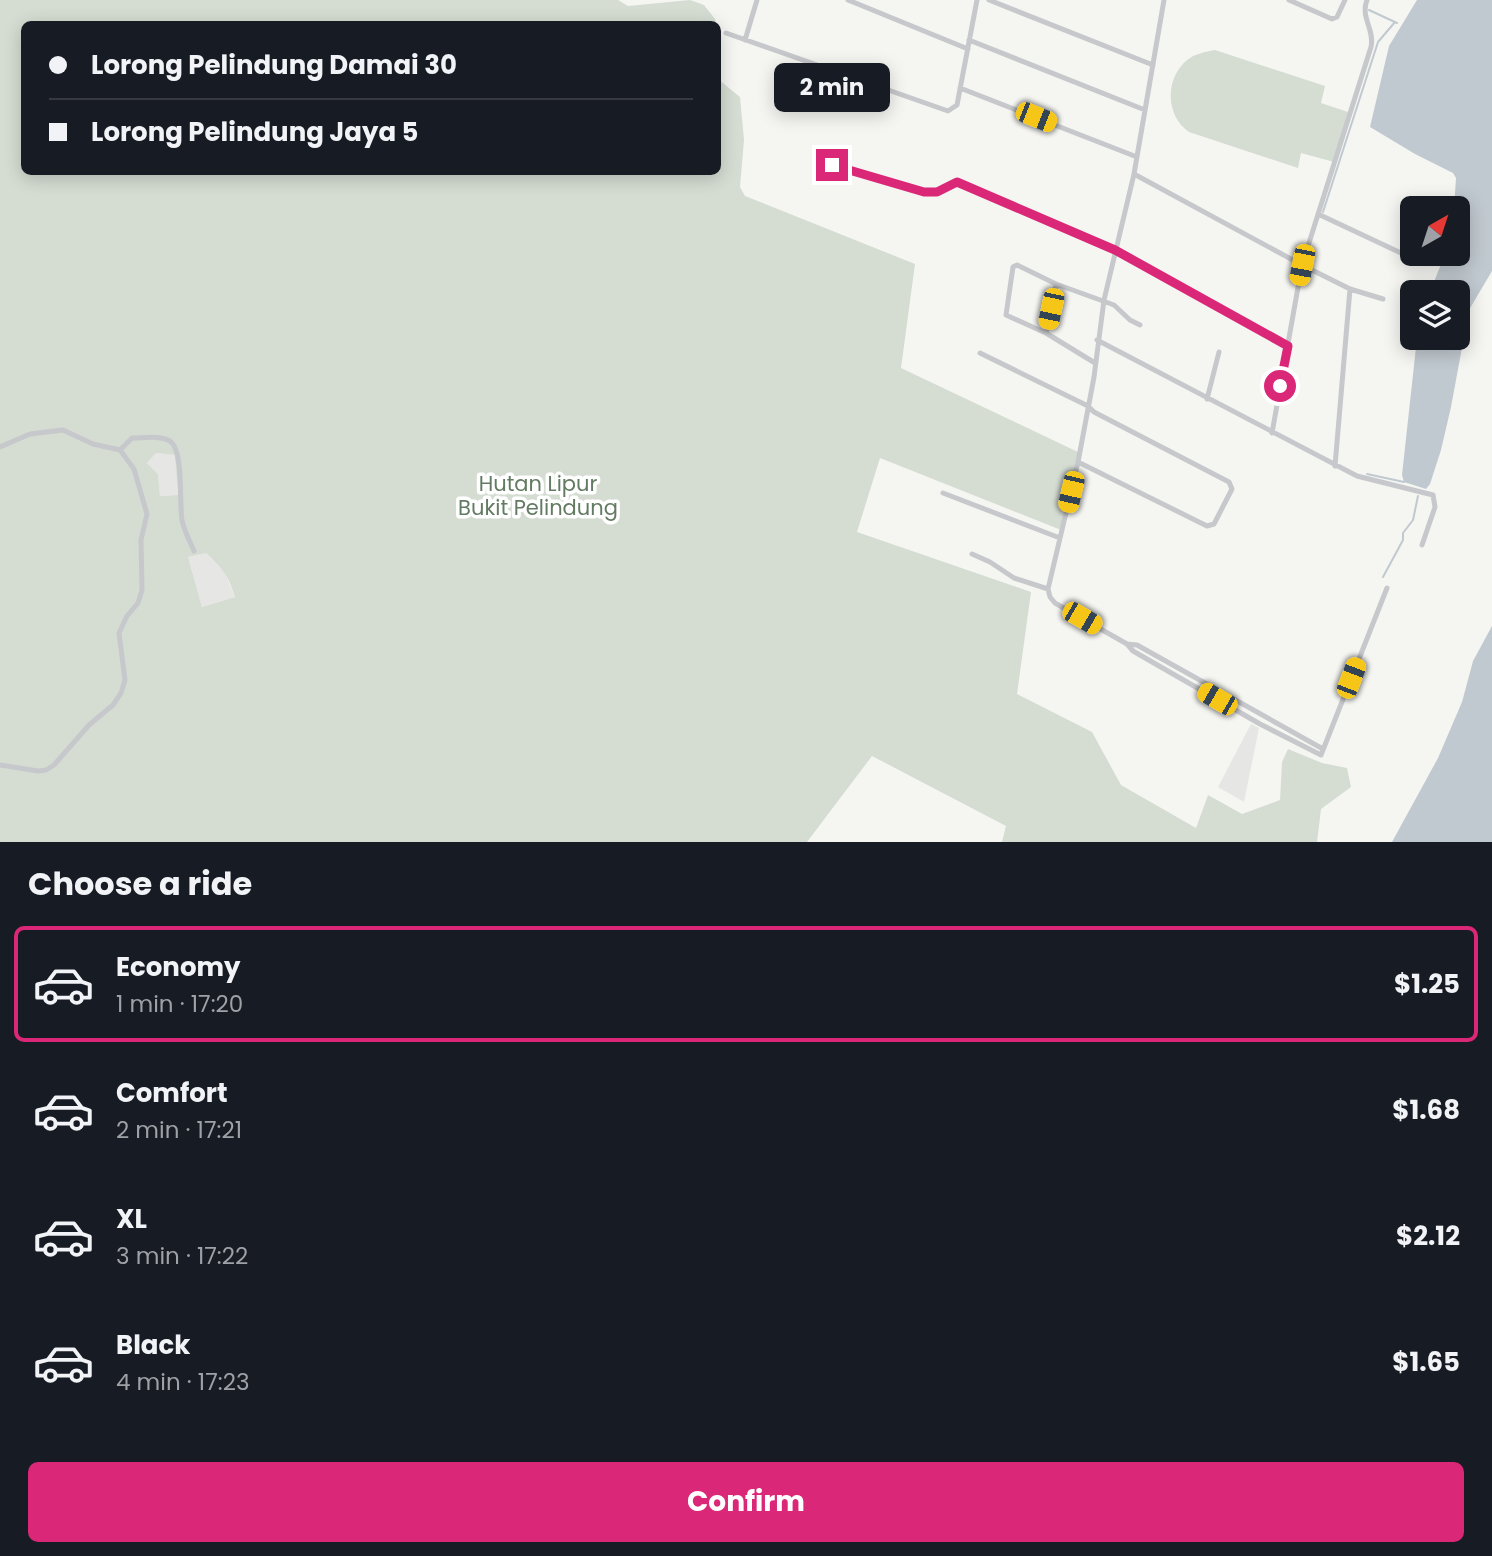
<!DOCTYPE html>
<meta charset="utf-8">
<style>
:root{--surface:#171b24;--page:#20242c;--text:#f1f3f6;--muted:#9ea1a6;--line:#363941;--accent:#db2777}
body{margin:0;font-family:Poppins,sans-serif;background:var(--page);color:var(--text);height:100vh;display:flex;flex-direction:column;font-size:26px;white-space:nowrap}
*{box-sizing:border-box;margin:0}
p{font-size:23px;color:var(--muted)}
.icon{flex:none;width:38px;height:38px;fill:none;stroke:currentColor;stroke-width:2;stroke-linecap:round;stroke-linejoin:round}
.map{position:relative;height:842px;overflow:hidden}
.panel{display:flex;flex-direction:column;background:var(--surface);flex:1}
.panel>*{flex:none}
.top-card{position:absolute;left:21px;top:21px;width:700px;height:154px;border-radius:10px;box-shadow:0 4px 18px #0003;display:grid;align-content:center;height:154px;padding:0 28px;background:var(--surface)}
.needle{width:46px;rotate:39deg}
.fabs{position:absolute;left:1400px;top:196px;display:grid;gap:14px}
.fabs a{display:grid;place-items:center;width:70px;height:70px;border-radius:10px;background:var(--surface);box-shadow:0 4px 18px #0003;font-size:35px}
.end{position:absolute;width:32px;height:32px;margin:-16px;border:9px solid #db2777;background:#fff;box-shadow:0 0 0 4px #fff}
.from{border-radius:50%}
.bubble{position:absolute;height:49px;border-radius:10px;background:var(--surface);box-shadow:0 4px 18px #0003;font-size:23px;font-weight:700;line-height:49px;text-align:center}
.car{position:absolute;width:21px;height:42px;margin:-21px -10px;border-radius:9px;box-shadow:0 0 5px 2px #0007;background:linear-gradient(#f5c518 24%,#345 0 40%,#f5c518 0 76%,#345 0 86%,#f5c518 0)}
.top-card b{display:flex;align-items:center;gap:24px;height:66px;font-size:26px}
.top-card b+b{border-top:2px solid var(--line)}
.top-card i{width:18px;height:18px;background:var(--text)}
ul{padding:0;list-style:none}
li{display:flex;align-items:center;gap:21px;height:116px;margin:0 14px 10px;padding:0 14px;border:4px solid transparent;border-radius:10px}
li div{flex:1}
li b{display:block;font-size:26px}
li em{font-style:normal;font-weight:700}
li.current{border-color:var(--accent)}
li>.icon{width:63px;height:63px;stroke-width:1.5}
h2{padding:0 28px;font-size:32px;line-height:84px}
.cta{display:flex;gap:14px;margin-top:auto;padding:14px 28px}
.cta a{flex:1;height:80px;border-radius:10px;background:var(--accent);color:#fff;font-size:28px;font-weight:700;line-height:80px;text-align:center}
.map>svg:first-child{display:block}
.built{fill:#e6e6e5}
.green{fill:#d5ddd3;fill-rule:evenodd}
.water{fill:#c1c9d0}
.lines{fill:none;stroke-linecap:round;stroke-linejoin:round}
.stream{stroke:#c1c9d0;stroke-width:2}
.minor{stroke:#c6c8cc;stroke-width:5}
.route{stroke:#db2777;stroke-width:9}
.labels{text-anchor:middle;dominant-baseline:central;stroke-width:7;stroke-linejoin:round;paint-order:stroke}
.park-label{font-size:21px;fill:#637b63;stroke:#fff}
</style>
<div class="map">
<svg width="1492" height="842" viewBox="0 0 1492 842">
<rect width="100%" height="100%" fill="#f5f6f2"/>
<path class="built" d="M156,453L176,455L178,495L160,496L158,474L147,463Z
M206,553L222,566L235,597L202,607L188,557Z
M1251,724L1259,728L1244,802L1218,787Z"/>
<path class="green" d="M0,0H618L628,6L690,0L704,5L715,19L716,24H24V172H718V79L740,97L744,140L740,187L745,196L915,264L901,368L1078,452L1061,530L880,458L857,532L1031,592L1017,694L1092,732L1121,785L1196,828L1208,795L1242,814L1280,800L1282,762L1288,749L1322,763L1347,768L1351,787L1321,809L1317,842H1002L1006,826L872,756L807,842H0ZM156,453L175,455L178,495L160,496L158,474L147,463ZM206,553C222,567 229,577 235,597L202,607L188,557Z
M1215,50L1325,86L1321,103L1348,112L1334,162L1301,153L1298,168L1189,132C1163,114 1165,72 1193,56C1200,53 1208,51 1215,50Z"/>
<path class="water" d="M1417,0H1492V271L1469,310L1451,407L1441,450L1430,484L1426,489L1404,482L1402,475L1417,338H1458V292H1430L1445,254H1458V208H1454L1456,178L1453,173L1415,154L1370,127L1389,46Z
M1492,626V842H1392L1438,758L1462,702L1473,661Z"/>
<g class="lines">
<path class="stream" d="M1369,10L1397,23
M1323,212L1378,42L1395,22
M1367,474L1404,482
M1383,577L1403,540V533L1413,520L1418,496"/>
<path class="minor" d="M848,0L968,49
M989,0L1153,65
M1164,0L1134,174L1104,300L1094,377L1078,462L1048,589L1050,597L1055,603L1127,644L1133,651L1260,724L1321,755L1387,588
M1289,0L1332,19L1337,17L1345,0
M726,33L948,111L957,105L977,0
M745,40L757,0
M969,40L1145,110
M960,88L1137,157
M832,165L924,192H937L957,182L1115,250L1288,347
M1134,174L1302,265L1350,289L1383,299
M1318,214L1418,261
M1046,333L1056,284
M1097,340L1357,476L1433,495L1435,507L1422,545
M980,353L1088,406L1094,412L1229,482L1232,489L1214,524L1207,526L1078,462
M1095,363L1046,333L1006,315L1013,267L1017,265L1056,284L1114,305L1130,320L1140,325
M1207,399L1219,352
M1272,433L1302,265L1371,47C1375,30 1360,17 1367,0
M0,447L30,434L63,430L93,444L120,450L132,438C144,438 160,435 170,441C184,451 179,503 182,520C184,531 190,541 194,551
M1335,466L1350,289
M943,493L1060,538
M972,554L990,562L1014,578L1048,589
M1127,644L1137,645L1323,749
M0,765L38,771L46,770L54,765L89,725L113,705L121,693L125,680L119,633L127,616L138,603L142,590L141,540L147,514L134,469L120,450"/>
</g>
<g class="lines">
<path class="route" d="M832,165L924,192H937L957,182L1115,250L1288,346L1280,386"/>
</g>
<g class="labels">
<g class="park-label">
<text x="538" y="483">Hutan Lipur<tspan x="538" dy="24">Bukit Pelindung</tspan></text>
</g>
</g>
</svg>
<div class="fabs">
<a><svg class="needle" viewBox="-14 -14 28 28"><path d="M0-13l5 13h-10z" fill="#e53935"/><path d="M0 13l5-13h-10z" fill="#9ea1a6"/></svg></a>
<a><svg class="icon" aria-label="layers" viewBox="0 0 24 24"><path d="M12 4l9 5-9 5-9-5zM3 14l9 5 9-5"/></svg></a>
</div>
<i class="end from" style="left:1280px;top:386px"></i>
<i class="end" style="left:832px;top:165px"></i>
<div class="bubble" style="left:774px;top:63px;width:116px">2 min</div>
<i class="car" style="left:1036px;top:117px;rotate:112deg"></i>
<i class="car" style="left:1302px;top:265px;rotate:191deg"></i>
<i class="car" style="left:1051px;top:309px;rotate:192deg"></i>
<i class="car" style="left:1071px;top:492px;rotate:193deg"></i>
<i class="car" style="left:1082px;top:618px;rotate:120deg"></i>
<i class="car" style="left:1351px;top:678px;rotate:21deg"></i>
<i class="car" style="left:1217px;top:699px;rotate:300deg"></i>
<div class="top-card">
<b><i class="from"></i>Lorong Pelindung Damai 30</b>
<b><i></i>Lorong Pelindung Jaya 5</b>
</div>
</div>
<section class="panel">
<h2>Choose a ride</h2>
<ul>
<li class="current"><svg class="icon" aria-label="car" viewBox="0 0 24 24"><path d="M5 17H2v-5l4-1 3-4h7l3 4 3 1v5h-3M9 17h6M6 11h13"/><circle cx="7" cy="17" r="2"/><circle cx="17" cy="17" r="2"/></svg><div><b>Economy</b><p>1 min · 17:20</p></div><em>$1.25</em></li>
<li><svg class="icon" aria-label="car" viewBox="0 0 24 24"><path d="M5 17H2v-5l4-1 3-4h7l3 4 3 1v5h-3M9 17h6M6 11h13"/><circle cx="7" cy="17" r="2"/><circle cx="17" cy="17" r="2"/></svg><div><b>Comfort</b><p>2 min · 17:21</p></div><em>$1.68</em></li>
<li><svg class="icon" aria-label="car" viewBox="0 0 24 24"><path d="M5 17H2v-5l4-1 3-4h7l3 4 3 1v5h-3M9 17h6M6 11h13"/><circle cx="7" cy="17" r="2"/><circle cx="17" cy="17" r="2"/></svg><div><b>XL</b><p>3 min · 17:22</p></div><em>$2.12</em></li>
<li><svg class="icon" aria-label="car" viewBox="0 0 24 24"><path d="M5 17H2v-5l4-1 3-4h7l3 4 3 1v5h-3M9 17h6M6 11h13"/><circle cx="7" cy="17" r="2"/><circle cx="17" cy="17" r="2"/></svg><div><b>Black</b><p>4 min · 17:23</p></div><em>$1.65</em></li>
</ul>
<div class="cta"><a>Confirm</a></div>
</section>
